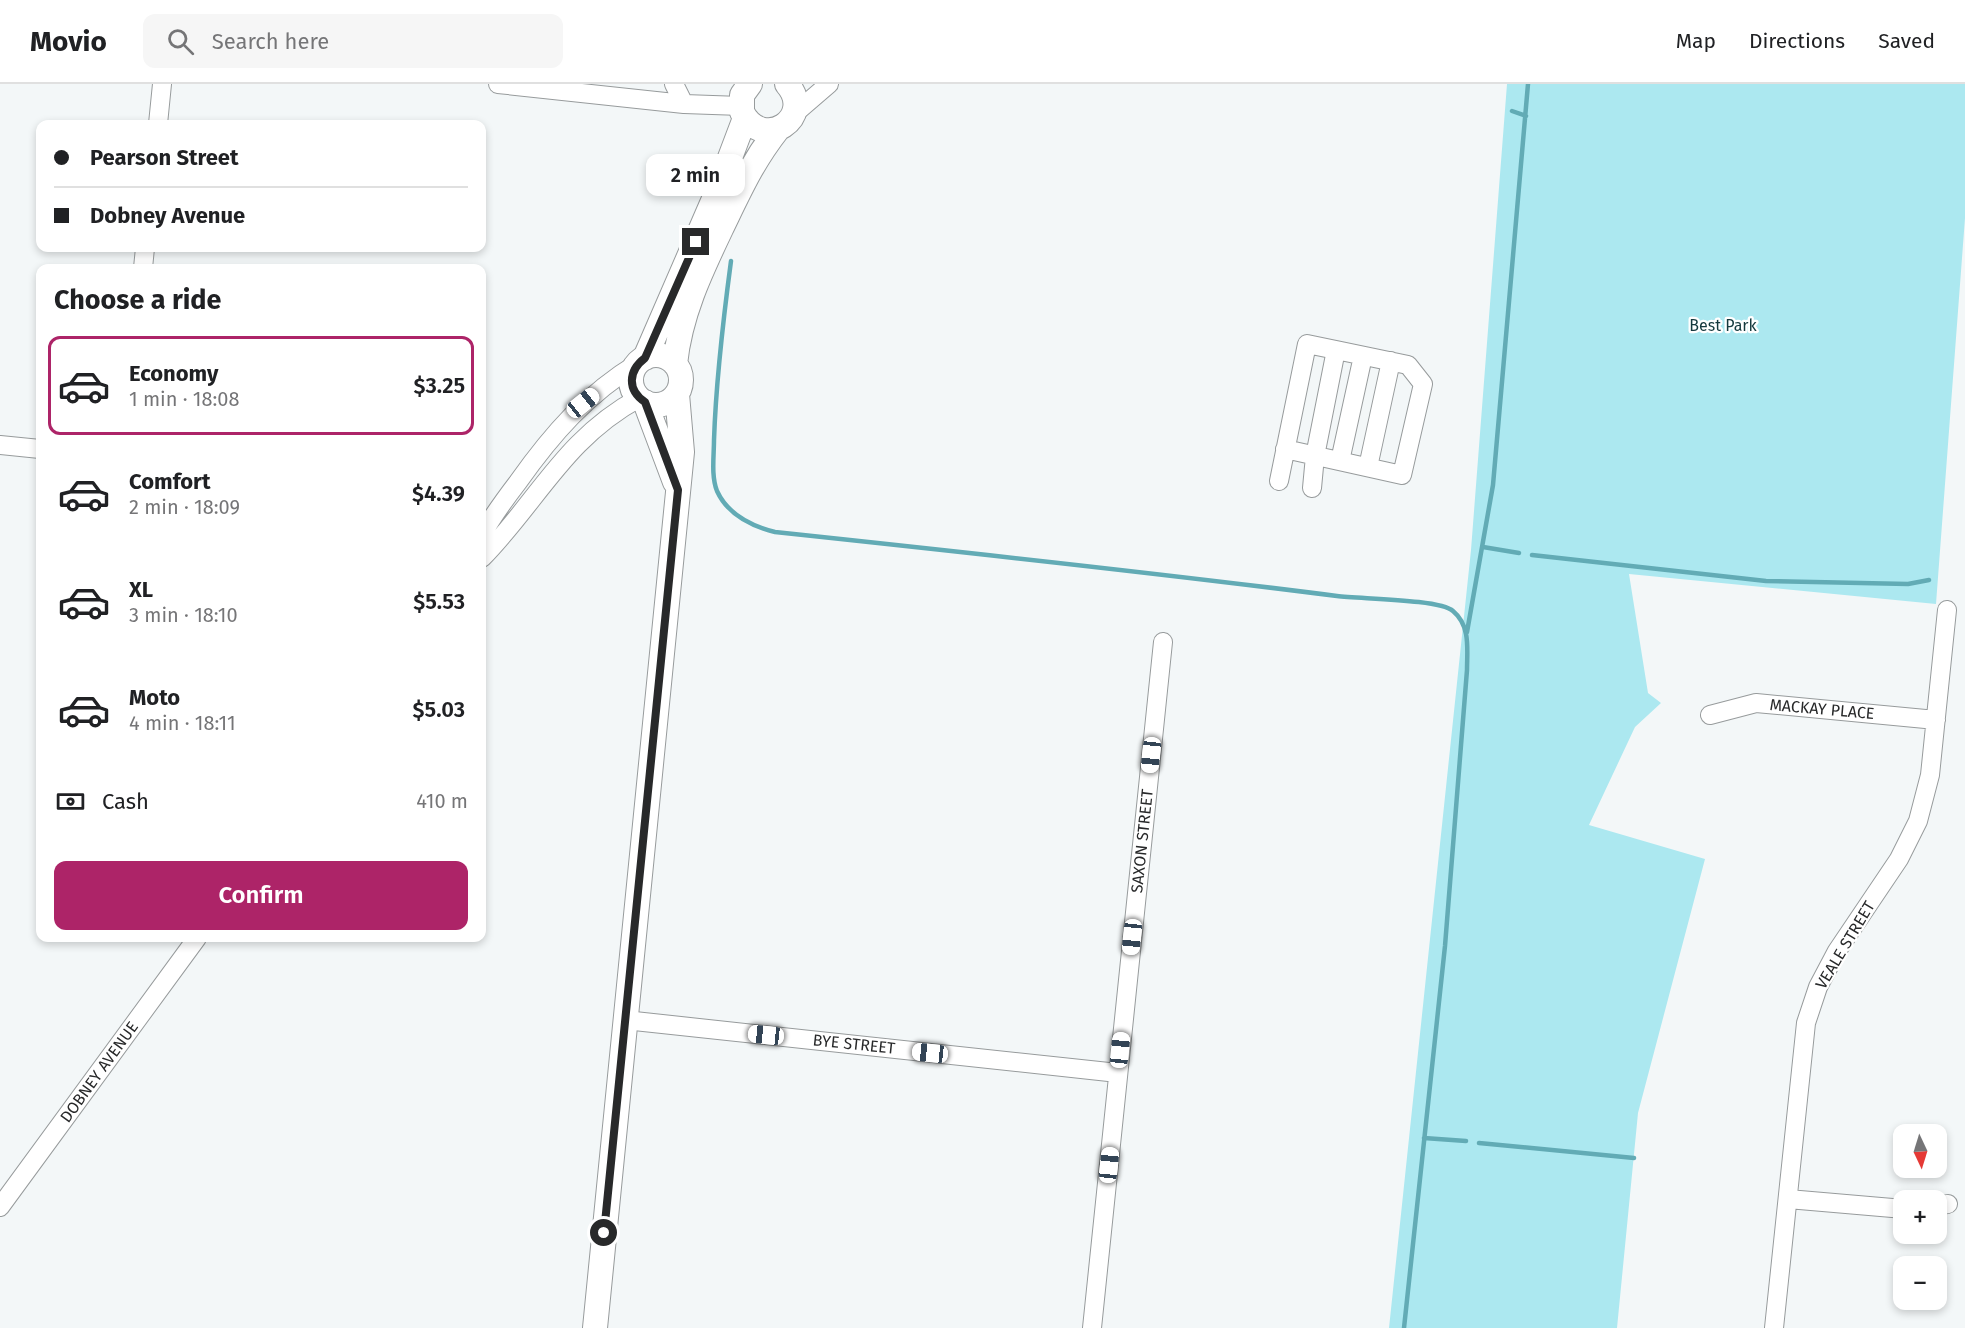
<!DOCTYPE html>
<meta charset="utf-8">
<style>
:root{--surface:#fff;--page:#f6f6f6;--text:#202124;--muted:#757577;--line:#e0e0e0;--accent:#ad2468}
body{margin:0;font-family:"Fira Sans",sans-serif;background:var(--page);color:var(--text);height:100vh;display:flex;flex-direction:column;font-size:22px;white-space:nowrap}
*{box-sizing:border-box;margin:0}
p{font-size:20px;color:var(--muted)}
.icon{flex:none;width:33px;height:33px;fill:none;stroke:currentColor;stroke-width:2;stroke-linecap:round;stroke-linejoin:round}
.map{position:relative;flex:1;overflow:hidden}
.side{position:absolute;left:36px;top:180px;width:450px;height:678px;display:flex;flex-direction:column;background:var(--surface);border-radius:12px;box-shadow:0 3px 9px #0003}
.side>*{flex:none}
.guide{position:absolute;left:36px;top:36px;width:450px;height:132px;border-radius:12px;box-shadow:0 3px 9px #0003;display:grid;align-content:center;height:132px;padding:0 18px;background:var(--surface)}
.needle{width:39px;rotate:176deg}
.tools{position:absolute;left:1893px;top:1040px;display:grid;gap:12px}
.tools a{display:grid;place-items:center;width:54px;height:54px;border-radius:12px;background:var(--surface);box-shadow:0 3px 9px #0003;font-size:30px}
.end{position:absolute;width:27px;height:27px;margin:-14px;border:8px solid #28292a;background:#fff;box-shadow:0 0 0 3px #fff}
.from{border-radius:50%}
.bubble{position:absolute;height:42px;border-radius:12px;background:var(--surface);box-shadow:0 3px 9px #0003;font-size:20px;font-weight:600;line-height:42px;text-align:center}
.car{position:absolute;width:18px;height:36px;margin:-18px -9px;border-radius:8px;box-shadow:0 0 4px 2px #0007;background:linear-gradient(#fff 24%,#345 0 40%,#fff 0 76%,#345 0 86%,#fff 0)}
.guide b{display:flex;align-items:center;gap:21px;height:57px;font-size:22px}
.guide b+b{border-top:2px solid var(--line)}
.guide i{width:15px;height:15px;background:var(--text)}
ul{padding:0;list-style:none}
li{display:flex;align-items:center;gap:18px;height:99px;margin:0 12px 9px;padding:0 6px;border:3px solid transparent;border-radius:12px}
li div{flex:1}
li b{display:block;font-size:22px}
li em{font-style:normal;font-weight:600}
li.active{border-color:var(--accent)}
li>.icon{width:54px;height:54px;stroke-width:1.5}
h2{padding:0 18px;font-size:27px;line-height:72px}
.pay{display:flex;align-items:center;gap:15px;height:66px;padding:0 18px;font-size:22px}
.pay p{margin-inline-start:auto}
.button{display:flex;gap:12px;margin-top:auto;padding:12px 18px}
.button a{flex:1;height:69px;border-radius:12px;background:var(--accent);color:#fff;font-size:24px;font-weight:600;line-height:69px;text-align:center}
header{display:flex;align-items:center;gap:36px;box-sizing:border-box;height:84px;padding:0 30px;background:var(--surface);border-bottom:2px solid var(--line)}
header strong{font-size:28px}
nav{display:flex;gap:33px;margin-inline-start:auto;font-size:21px}
.search{width:420px;height:54px;background:var(--page);display:flex;align-items:center;gap:15px;box-sizing:border-box;padding:0 21px;border-radius:12px;color:var(--muted);font-size:22px}
.map>svg:first-child{display:block}
.green{fill:#ace8f0}
.lines{fill:none;stroke-linecap:round;stroke-linejoin:round}
.stream{stroke:#62abb5;stroke-width:4.5}
.minor-casing{stroke:#979b9c;stroke-width:20}
.major-casing{stroke:#979b9c;stroke-width:26}
.minor{stroke:#fff;stroke-width:18}
.major{stroke:#fff;stroke-width:24}
.route{stroke:#28292a;stroke-width:8}
.labels{text-anchor:middle;dominant-baseline:central;stroke-width:4.5;stroke-linejoin:round;paint-order:stroke}
.park-label{font-size:16px;fill:#15393e;stroke:#fff}
.street-label{font-size:16px;fill:#28292a;stroke:#fff}
</style>
<header>
<strong>Movio</strong>
<div class="search"><svg class="icon" aria-label="search" viewBox="0 0 24 24"><circle cx="10" cy="10" r="6"/><path d="M15 15l6 6"/></svg>Search here</div>
<nav><a>Map</a><a>Directions</a><a>Saved</a></nav>
</header>
<div class="map">
<svg width="1965" height="1244" viewBox="0 0 1965 1244">
<rect width="100%" height="100%" fill="#f3f7f8"/>
<path class="green" d="M1507,0H1965V134L1936,520L1629,490L1648,609L1661,619L1635,643L1589,741L1705,775L1638,1029L1617,1244H1389L1471,466Z"/>
<g class="lines">
<path class="stream" d="M1512,27L1526,32
M731,177C723,237 716,296 714,356C714,372 711,392 717,407C728,431 751,442 775,448C963,468 1150,488 1337,512C1360,515 1440,515 1453,527C1471,542 1467,566 1467,586L1445,862L1404,1244
M1483,463L1519,469
M1532,471L1766,497L1908,500L1929,496
M1467,548L1493,401L1528,0
M1424,1054L1466,1057
M1479,1059L1634,1074"/>
<g class="minor-casing">
<path id="minor" d="M498,0L684,20L741,22
M674,0L684,20
M793,31L829,0
M158,40L162,0
M143,184L145,164
M0,361L40,365
M1285,365L1402,391L1423,300L1408,281L1336,266
M1340,377L1363,272
M1368,383L1391,277
M1279,397L1307,260L1336,266L1315,372L1312,404
M482,451C492,432 505,415 518,398C552,350 587,310 638,279
M482,474C538,417 564,355 639,314
M1710,631L1756,619L1936,636
M625,936L1118,989
M1788,1115L1904,1125
M1936,1122L1948,1120
M0,1123L197,854
M1092,1244L1163,558
M1774,1244L1806,939L1818,903L1837,867L1899,775L1918,737L1930,691L1947,526"/>
</g>
<g class="major-casing">
<path id="major" d="M750,0L742,11V28C763,69 816,33 787,0
M631 296a25 25 0 1 1 50 0a25 25 0 1 1-50 0Z
M645,274L717,108L745,34
M675,280C680,231 700,189 721,145C739,108 752,78 778,45
M645,318L675,398
M595,1244L682,368L677,310"/>
</g>
<use href="#minor" class="minor"/>
<use href="#major" class="major"/>
</g>
<g class="lines">
<path class="route" d="M604,1149L678,406L645,318C627,306 628,287 645,274L696,158"/>
</g>
<g class="labels">
<g class="park-label">
<text x="1723" y="241">Best Park</text>
</g>
<g class="street-label">
<text transform="translate(1822 625) rotate(5)">MACKAY PLACE</text>
<text transform="translate(1142 757) rotate(-84)">SAXON STREET</text>
<text transform="translate(1845 861) rotate(-59)">VEALE STREET</text>
<text transform="translate(854 960) rotate(6)">BYE STREET</text>
<text transform="translate(99 988) rotate(-54)">DOBNEY AVENUE</text>
</g>
</g>
</svg>
<div class="tools">
<a><svg class="needle" viewBox="-14 -14 28 28"><path d="M0-13l5 13h-10z" fill="#e53935"/><path d="M0 13l5-13h-10z" fill="#757577"/></svg></a>
<a>+</a>
<a>−</a>
</div>
<i class="end from" style="left:604px;top:1149px"></i>
<i class="end" style="left:696px;top:158px"></i>
<div class="bubble" style="left:646px;top:70px;width:99px">2 min</div>
<i class="car" style="left:583px;top:319px;rotate:51deg"></i>
<i class="car" style="left:1151px;top:671px;rotate:186deg"></i>
<i class="car" style="left:1132px;top:853px;rotate:186deg"></i>
<i class="car" style="left:766px;top:951px;rotate:276deg"></i>
<i class="car" style="left:1120px;top:966px;rotate:6deg"></i>
<i class="car" style="left:930px;top:969px;rotate:276deg"></i>
<i class="car" style="left:1109px;top:1081px;rotate:6deg"></i>
<div class="guide">
<b><i class="from"></i>Pearson Street</b>
<b><i></i>Dobney Avenue</b>
</div>
<section class="side">
<h2>Choose a ride</h2>
<ul>
<li class="active"><svg class="icon" aria-label="car" viewBox="0 0 24 24"><path d="M5 17H2v-5l4-1 3-4h7l3 4 3 1v5h-3M9 17h6M6 11h13"/><circle cx="7" cy="17" r="2"/><circle cx="17" cy="17" r="2"/></svg><div><b>Economy</b><p>1 min · 18:08</p></div><em>$3.25</em></li>
<li><svg class="icon" aria-label="car" viewBox="0 0 24 24"><path d="M5 17H2v-5l4-1 3-4h7l3 4 3 1v5h-3M9 17h6M6 11h13"/><circle cx="7" cy="17" r="2"/><circle cx="17" cy="17" r="2"/></svg><div><b>Comfort</b><p>2 min · 18:09</p></div><em>$4.39</em></li>
<li><svg class="icon" aria-label="car" viewBox="0 0 24 24"><path d="M5 17H2v-5l4-1 3-4h7l3 4 3 1v5h-3M9 17h6M6 11h13"/><circle cx="7" cy="17" r="2"/><circle cx="17" cy="17" r="2"/></svg><div><b>XL</b><p>3 min · 18:10</p></div><em>$5.53</em></li>
<li><svg class="icon" aria-label="car" viewBox="0 0 24 24"><path d="M5 17H2v-5l4-1 3-4h7l3 4 3 1v5h-3M9 17h6M6 11h13"/><circle cx="7" cy="17" r="2"/><circle cx="17" cy="17" r="2"/></svg><div><b>Moto</b><p>4 min · 18:11</p></div><em>$5.03</em></li>
</ul>
<div class="pay"><svg class="icon" aria-label="cash" viewBox="0 0 24 24"><path d="M3 7h18v10H3z"/><circle cx="12" cy="12" r="2"/></svg>Cash<p>410 m</p></div>
<div class="button"><a>Confirm</a></div>
</section>
</div>
